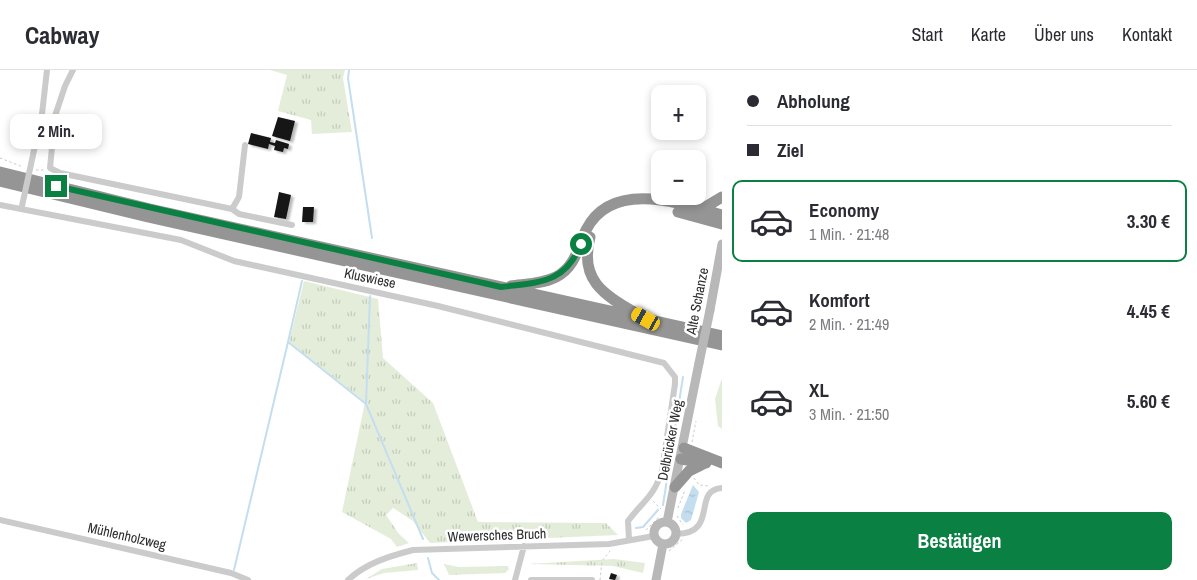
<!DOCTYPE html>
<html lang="de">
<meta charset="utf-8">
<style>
:root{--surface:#fff;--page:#f7f7f7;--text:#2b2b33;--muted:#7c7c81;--line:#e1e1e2;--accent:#0b8043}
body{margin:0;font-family:"Archivo Narrow",sans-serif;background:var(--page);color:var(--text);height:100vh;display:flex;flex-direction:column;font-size:19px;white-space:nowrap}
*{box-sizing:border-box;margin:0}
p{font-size:16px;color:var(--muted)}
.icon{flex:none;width:28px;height:28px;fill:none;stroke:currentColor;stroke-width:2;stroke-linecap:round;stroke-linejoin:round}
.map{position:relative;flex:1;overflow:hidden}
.panel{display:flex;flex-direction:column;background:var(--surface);width:475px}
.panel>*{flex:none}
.guide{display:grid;align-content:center;height:110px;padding:0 25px;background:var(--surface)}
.tools{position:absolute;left:651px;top:15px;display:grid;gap:10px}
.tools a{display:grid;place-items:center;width:55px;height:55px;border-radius:10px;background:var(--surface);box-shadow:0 2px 8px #0003;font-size:25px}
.end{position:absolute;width:22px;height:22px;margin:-11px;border:6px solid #0b8043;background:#fff;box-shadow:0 0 0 2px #fff}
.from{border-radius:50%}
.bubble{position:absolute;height:35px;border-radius:10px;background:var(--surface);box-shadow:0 2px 8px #0003;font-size:16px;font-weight:800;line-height:35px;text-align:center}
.car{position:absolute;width:15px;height:30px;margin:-15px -8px;border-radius:6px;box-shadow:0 0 4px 1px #0007;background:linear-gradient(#f5c518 24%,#345 0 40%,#f5c518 0 76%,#345 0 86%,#f5c518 0)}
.guide b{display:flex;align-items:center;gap:18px;height:48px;font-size:19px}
.guide b+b{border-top:1px solid var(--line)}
.guide i{width:12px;height:12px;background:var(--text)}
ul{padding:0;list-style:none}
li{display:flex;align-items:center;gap:15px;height:82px;margin:0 10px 8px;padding:0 15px;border:2px solid transparent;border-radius:10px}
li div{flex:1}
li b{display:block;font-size:19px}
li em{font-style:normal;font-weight:800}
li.current{border-color:var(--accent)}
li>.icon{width:45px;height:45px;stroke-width:1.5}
.cta{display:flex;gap:10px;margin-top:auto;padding:10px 25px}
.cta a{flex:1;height:58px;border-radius:10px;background:var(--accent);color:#fff;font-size:20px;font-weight:800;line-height:58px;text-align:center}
header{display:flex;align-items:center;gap:30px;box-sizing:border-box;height:70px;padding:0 25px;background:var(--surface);border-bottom:1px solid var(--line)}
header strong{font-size:24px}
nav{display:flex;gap:28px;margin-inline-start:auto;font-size:18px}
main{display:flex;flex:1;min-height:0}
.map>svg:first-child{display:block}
.grass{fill:url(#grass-tufts)}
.water{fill:url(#water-ripples)}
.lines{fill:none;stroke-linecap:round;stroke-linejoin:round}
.stream{stroke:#c4deef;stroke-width:2}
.building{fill:#151515;filter:url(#shadow)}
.path{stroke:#cbcbcb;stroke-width:1;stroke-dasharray:2.5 2.5;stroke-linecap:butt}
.street{stroke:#cbcbcb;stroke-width:6}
.secondary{stroke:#b8b8b8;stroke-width:9}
.highway{stroke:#959595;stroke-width:11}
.street-bridge{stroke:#cbcbcb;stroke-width:6}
.secondary-bridge{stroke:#b8b8b8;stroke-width:9}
.route{stroke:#0b8043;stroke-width:6}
.labels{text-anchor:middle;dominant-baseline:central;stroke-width:5;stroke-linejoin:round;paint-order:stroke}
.street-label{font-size:14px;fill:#2e2e2e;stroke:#fff}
</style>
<header>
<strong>Cabway</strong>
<nav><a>Start</a><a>Karte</a><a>Über uns</a><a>Kontakt</a></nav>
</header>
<main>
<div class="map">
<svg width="722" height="510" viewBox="0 0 722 510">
<defs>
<pattern id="grass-tufts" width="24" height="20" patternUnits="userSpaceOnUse" patternTransform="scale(1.25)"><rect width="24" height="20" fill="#e4edda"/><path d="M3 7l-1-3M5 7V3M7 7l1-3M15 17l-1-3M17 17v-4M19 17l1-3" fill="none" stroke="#c4ccbb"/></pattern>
<pattern id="water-ripples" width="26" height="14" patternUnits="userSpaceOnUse" patternTransform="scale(1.25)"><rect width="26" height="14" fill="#c4deef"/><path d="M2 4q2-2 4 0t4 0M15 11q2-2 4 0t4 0" fill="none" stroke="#a9bfcd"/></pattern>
<filter id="shadow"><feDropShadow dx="3" dy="2" stdDeviation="1" flood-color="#0004"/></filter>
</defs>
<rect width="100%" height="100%" fill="#fff"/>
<path class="grass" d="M270,0H345L343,8L352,62L312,64L311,50L278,41L287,5Z
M304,211L378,229L383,288L433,333L478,452L606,453L618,465L430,473L413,451L393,438L386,445L399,464L409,473L397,477L391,469L342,442L365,332L289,272Z
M722,308V359L718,356L715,329Z
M614,489L645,493L643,503L613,496L528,494Z
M417,493L418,500L384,503L366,509L382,499Z
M444,494L459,497L508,496L509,499L505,503L449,505Z"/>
<path class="water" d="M693,415L699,422L691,450L686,453L681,448V444Z"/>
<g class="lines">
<path class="stream" d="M349,0L348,8L372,168
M302,211L288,272L366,334
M370,226L366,334L423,469
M663,435L683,307
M636,458L643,457L658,440
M428,488L432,503L439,510
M234,500L288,272"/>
</g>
<path class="building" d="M278,47L295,51L290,71L272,66Z
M251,63L271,68L270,72L275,73L276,70L289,74L288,79L284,78L283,82L274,80L275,76L269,74L268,79L248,74Z
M279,122L291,125L286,149L274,147Z
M303,137H314L313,152H302Z
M611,503L617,505L615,510L609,509Z"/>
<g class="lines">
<path class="path" d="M0,88L23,97
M36,100H45
M692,372L696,351
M694,408L699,415L709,416
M653,431L661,439
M678,438L685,420
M677,446L683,455
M646,460L659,447
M669,481L683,469
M600,510L602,491L610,481"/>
<path class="street" d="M73,0L65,16L55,46L50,98L60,103L232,139L239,144L292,155
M33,85L42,44L47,0
M0,135L181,170L234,191L438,236L664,293L675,307V314L662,400C655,426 642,432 628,451L629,470
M232,139L239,127L245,75
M0,450L231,503L248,510
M676,464C720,463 691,420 722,418
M348,510C366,493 390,486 413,480L609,474L654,466
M515,510L524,476
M531,510H592"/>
<path class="secondary" d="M710,240L722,174
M654 463a11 11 0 1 1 22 0a11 11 0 1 1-22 0Z
M667,452L699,293
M656,510L663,474"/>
<path class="highway" d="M0,102L150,139L722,266
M0,111L148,147L722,275
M702,139L722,127
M678,142L722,154
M590,167C579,209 603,225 636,243
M511,216C525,214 542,214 556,207C575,197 578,178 586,160C612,109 680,133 722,145
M684,378L722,393
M681,389L706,393
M675,417L689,401L705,393"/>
<path class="street-bridge" d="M22,136L33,85"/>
<path class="secondary-bridge" d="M699,293L710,240"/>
</g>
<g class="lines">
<path class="route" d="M56,116L501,217C539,212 565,214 581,174"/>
</g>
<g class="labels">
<g class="street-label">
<text transform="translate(370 208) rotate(12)">Kluswiese</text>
<text transform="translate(697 231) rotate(-79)">Alte Schanze</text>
<text transform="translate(670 370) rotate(-79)">Delbrücker Weg</text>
<text transform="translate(497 465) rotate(-2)">Wewersches Bruch</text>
<text transform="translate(127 466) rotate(13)">Mühlenholzweg</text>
</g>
</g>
</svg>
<div class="tools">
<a>+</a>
<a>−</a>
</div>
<i class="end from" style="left:581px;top:174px"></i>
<i class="end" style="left:56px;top:116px"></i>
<div class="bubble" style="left:10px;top:44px;width:92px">2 Min.</div>
<i class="car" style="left:646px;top:249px;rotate:299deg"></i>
</div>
<section class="panel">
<div class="guide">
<b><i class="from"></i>Abholung</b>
<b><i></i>Ziel</b>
</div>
<ul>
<li class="current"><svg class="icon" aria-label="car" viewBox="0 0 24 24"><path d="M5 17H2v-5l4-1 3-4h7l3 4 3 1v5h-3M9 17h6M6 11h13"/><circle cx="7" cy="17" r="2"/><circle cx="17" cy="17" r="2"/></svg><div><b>Economy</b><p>1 Min. · 21:48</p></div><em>3.30 €</em></li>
<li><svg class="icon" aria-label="car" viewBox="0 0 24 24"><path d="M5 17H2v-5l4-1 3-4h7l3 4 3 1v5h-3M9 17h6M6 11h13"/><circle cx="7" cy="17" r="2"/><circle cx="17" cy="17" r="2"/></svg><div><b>Komfort</b><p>2 Min. · 21:49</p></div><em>4.45 €</em></li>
<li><svg class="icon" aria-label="car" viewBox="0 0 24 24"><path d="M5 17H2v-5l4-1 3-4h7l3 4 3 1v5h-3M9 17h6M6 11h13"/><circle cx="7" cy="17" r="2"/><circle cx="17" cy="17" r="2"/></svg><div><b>XL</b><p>3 Min. · 21:50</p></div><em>5.60 €</em></li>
</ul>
<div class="cta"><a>Bestätigen</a></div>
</section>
</main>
